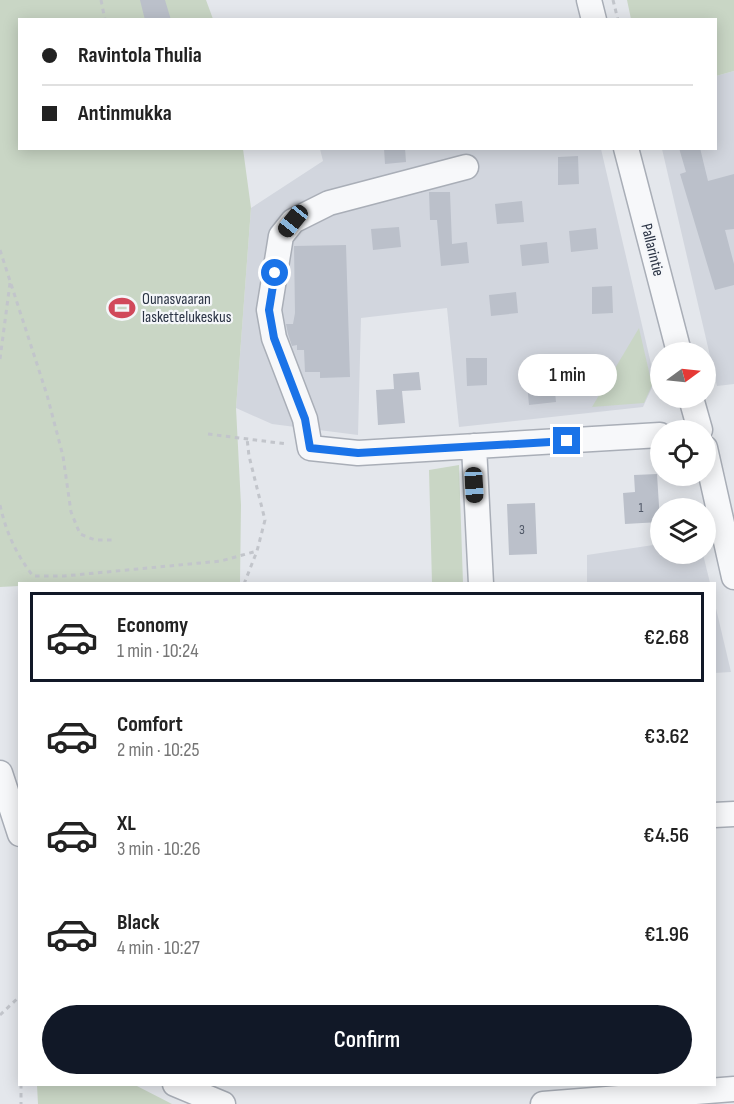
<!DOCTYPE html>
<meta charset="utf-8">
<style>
:root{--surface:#fff;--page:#f2f2f2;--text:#222;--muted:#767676;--line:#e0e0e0;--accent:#111827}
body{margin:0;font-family:"Sofia Sans Condensed",sans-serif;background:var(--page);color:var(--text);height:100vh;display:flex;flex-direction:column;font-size:22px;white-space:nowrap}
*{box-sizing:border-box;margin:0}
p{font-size:20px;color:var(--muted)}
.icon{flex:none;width:33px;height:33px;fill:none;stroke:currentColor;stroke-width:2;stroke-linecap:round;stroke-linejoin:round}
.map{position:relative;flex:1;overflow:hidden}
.panel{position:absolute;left:18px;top:582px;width:698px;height:504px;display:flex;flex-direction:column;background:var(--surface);border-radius:0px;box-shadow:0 3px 15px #0003}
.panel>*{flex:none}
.top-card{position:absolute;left:18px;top:18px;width:699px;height:132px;border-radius:0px;box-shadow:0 3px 15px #0003;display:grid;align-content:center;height:132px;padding:0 24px;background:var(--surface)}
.needle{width:39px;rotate:75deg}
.tools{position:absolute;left:650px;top:342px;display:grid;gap:12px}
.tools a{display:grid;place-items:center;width:66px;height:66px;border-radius:50%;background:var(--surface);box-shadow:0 3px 15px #0003;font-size:30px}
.end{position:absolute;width:27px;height:27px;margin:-14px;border:8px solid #1a73e8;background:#fff;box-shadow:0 0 0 3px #fff}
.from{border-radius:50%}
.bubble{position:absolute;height:42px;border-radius:21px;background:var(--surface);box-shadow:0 3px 15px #0003;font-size:20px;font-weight:600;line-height:42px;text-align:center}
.car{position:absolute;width:18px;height:36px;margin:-18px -9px;border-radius:8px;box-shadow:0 0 4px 2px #0007;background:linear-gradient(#222 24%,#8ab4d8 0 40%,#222 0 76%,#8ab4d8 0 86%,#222 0)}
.top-card b{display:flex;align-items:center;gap:21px;height:57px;font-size:22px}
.top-card b+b{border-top:2px solid var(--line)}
.top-card i{width:15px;height:15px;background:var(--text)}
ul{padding:10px 0 0;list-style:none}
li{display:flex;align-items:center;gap:18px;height:90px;margin:0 12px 9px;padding:0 12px;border:3px solid transparent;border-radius:0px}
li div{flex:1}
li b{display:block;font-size:22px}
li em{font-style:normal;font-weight:600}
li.current{border-color:var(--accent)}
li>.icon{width:54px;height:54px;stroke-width:1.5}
.action{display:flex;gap:12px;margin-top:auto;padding:12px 24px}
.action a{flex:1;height:69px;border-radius:36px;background:var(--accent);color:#fff;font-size:24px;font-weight:600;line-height:69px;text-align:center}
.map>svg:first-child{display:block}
.built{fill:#d2d6de}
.green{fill:#c9d6c5}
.building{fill:#bbc0ca}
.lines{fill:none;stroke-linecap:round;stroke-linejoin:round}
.minor-casing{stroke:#a9aeb7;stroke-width:27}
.path{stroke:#c2c5cb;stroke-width:3;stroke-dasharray:4.5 4.5;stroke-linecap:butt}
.minor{stroke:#f7f8fa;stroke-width:24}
.route{stroke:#1a73e8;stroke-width:8}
.labels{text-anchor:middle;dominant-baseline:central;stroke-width:4.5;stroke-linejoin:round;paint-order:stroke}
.number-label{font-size:14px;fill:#4f5766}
.street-label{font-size:16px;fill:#2b3445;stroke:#f4f6f9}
.poi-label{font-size:16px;fill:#2b3445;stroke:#f4f6f9;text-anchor:start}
</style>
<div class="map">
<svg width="734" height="1104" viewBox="0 0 734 1104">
<rect width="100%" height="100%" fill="#e4e7ec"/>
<path class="built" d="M734,71V384L717,386L662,149L716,148V76Z
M320,149H601L655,381L643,407L459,427L447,308L361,318L358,435L272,424L236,408L251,208L323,161Z
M660,544V554H703L710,583H587V555Z
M714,600L731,672L714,673Z"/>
<path class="green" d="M0,0H206L213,19L20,20V148L243,149L251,208L236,408L241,505L240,583L20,584L19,586L0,587Z
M627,0H734V71L716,76V20L631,19Z
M639,328L652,385L644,403L592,407Z
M459,465L463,583H432L429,470Z
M37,1085H135L172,1104H38Z"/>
<path class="building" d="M140,0H165L171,20H145Z
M384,148H405L406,162L385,164Z
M679,148H700L708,181L734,174V229L725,230L734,264V285L715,290L680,174L686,172Z
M578,156L579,184L558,185V157Z
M429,192H450L452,244L467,242L469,263L441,266L437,220H430Z
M522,201L524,222L497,224L495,204Z
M399,227L401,247L373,250L371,229Z
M596,228L598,249L571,252L569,231Z
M547,242L549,263L522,266L520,245Z
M346,245L350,377L320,378V372H305L304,350H297V345L292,346L288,334L286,324H293L295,313L294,246Z
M612,286L613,313L592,314V287Z
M516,292L518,313L491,316L489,295Z
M466,358H487V385L467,386Z
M419,372L421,390L402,391L405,423L378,425L376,390L394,389L393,374Z
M554,382L556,402L529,405L527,384Z
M657,474L660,522L625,524L623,493L635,492L634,475Z
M535,503L537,554L509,555L507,504Z"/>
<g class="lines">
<g class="minor-casing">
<path id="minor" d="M589,0L594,20
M626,148L679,352
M466,167L329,203L293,221L281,236L269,310L274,338L305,419L310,448L358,453L660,435
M691,398L700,430
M474,446L481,584
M705,448L734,577
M0,773L20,834
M714,815L734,814
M175,1084L223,1104
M543,1104L734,1089"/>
</g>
<path class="path" d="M101,0L105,20
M613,0L618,20
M0,250L47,395L63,456L71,512L80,534L95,540H112
M0,359L10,283
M208,434L287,444
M0,505C6,532 16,554 33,576H64L221,561L257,551
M244,584L257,551L265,520L249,456L247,438
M0,1015L20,996
M21,1084V1104"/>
<use href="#minor" class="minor"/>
</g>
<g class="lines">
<path class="route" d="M275,273L269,310L274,338L305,419L310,448L358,453L567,441"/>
</g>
<defs>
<g id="stadium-bare" transform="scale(2.07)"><path d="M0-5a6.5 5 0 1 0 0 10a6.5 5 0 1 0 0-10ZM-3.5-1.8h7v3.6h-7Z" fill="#d1495b" stroke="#f4f6f9" stroke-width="2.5" paint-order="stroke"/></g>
</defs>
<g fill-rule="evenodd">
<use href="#stadium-bare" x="122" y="308"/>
</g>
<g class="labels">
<g class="number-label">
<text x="641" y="507">1</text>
<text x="522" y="529">3</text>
</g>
<g class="street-label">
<text transform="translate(652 250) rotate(76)">Pallarintie</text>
</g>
<g class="poi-label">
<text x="142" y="299">Ounasvaaran<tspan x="142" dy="18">laskettelukeskus</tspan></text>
</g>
</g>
</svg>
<div class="tools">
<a><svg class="needle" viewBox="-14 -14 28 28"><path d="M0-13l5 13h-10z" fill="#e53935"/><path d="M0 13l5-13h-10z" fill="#767676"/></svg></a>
<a><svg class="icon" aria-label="locate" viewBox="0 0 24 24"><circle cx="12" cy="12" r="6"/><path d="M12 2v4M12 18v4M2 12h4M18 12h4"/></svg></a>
<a><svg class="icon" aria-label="layers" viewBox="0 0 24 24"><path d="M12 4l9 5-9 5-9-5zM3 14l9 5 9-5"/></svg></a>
</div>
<i class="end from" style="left:275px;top:273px"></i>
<i class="end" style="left:567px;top:441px"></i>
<div class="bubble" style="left:518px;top:354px;width:99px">1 min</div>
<i class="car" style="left:293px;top:221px;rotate:219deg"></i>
<i class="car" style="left:474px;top:485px;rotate:177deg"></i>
<div class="top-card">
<b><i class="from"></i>Ravintola Thulia</b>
<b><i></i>Antinmukka</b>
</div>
<section class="panel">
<ul>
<li class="current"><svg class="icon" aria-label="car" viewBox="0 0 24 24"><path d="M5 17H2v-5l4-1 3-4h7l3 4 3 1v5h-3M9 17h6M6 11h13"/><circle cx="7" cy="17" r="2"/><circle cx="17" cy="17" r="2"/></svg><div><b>Economy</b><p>1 min · 10:24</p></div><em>€2.68</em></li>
<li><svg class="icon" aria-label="car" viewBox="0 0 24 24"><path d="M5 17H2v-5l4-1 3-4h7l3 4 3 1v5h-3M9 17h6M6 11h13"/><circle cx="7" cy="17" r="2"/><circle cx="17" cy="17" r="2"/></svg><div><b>Comfort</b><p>2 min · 10:25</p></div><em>€3.62</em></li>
<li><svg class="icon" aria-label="car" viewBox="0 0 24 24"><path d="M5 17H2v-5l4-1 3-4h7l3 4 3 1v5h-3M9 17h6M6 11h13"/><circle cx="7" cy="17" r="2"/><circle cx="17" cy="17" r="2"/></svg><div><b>XL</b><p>3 min · 10:26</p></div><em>€4.56</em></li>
<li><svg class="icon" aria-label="car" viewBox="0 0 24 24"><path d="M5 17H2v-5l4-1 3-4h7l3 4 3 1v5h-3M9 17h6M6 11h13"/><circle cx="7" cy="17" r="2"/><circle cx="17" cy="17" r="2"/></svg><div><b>Black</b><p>4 min · 10:27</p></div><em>€1.96</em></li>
</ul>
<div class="action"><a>Confirm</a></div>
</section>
</div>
